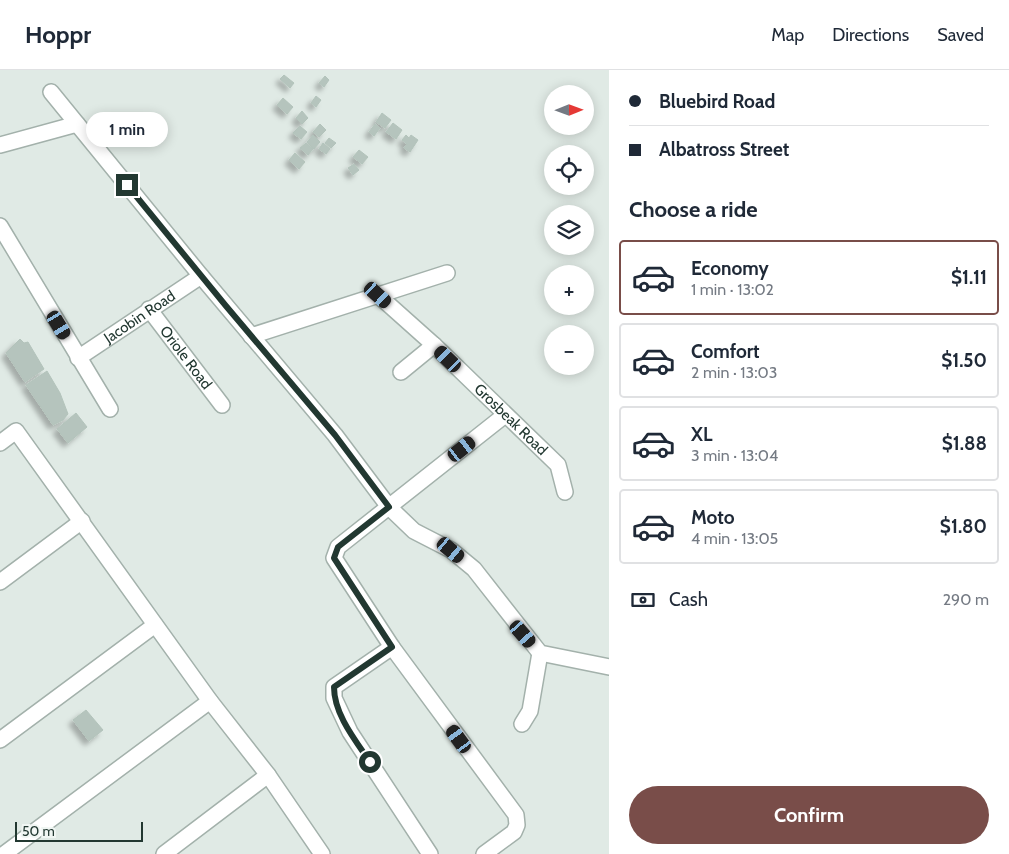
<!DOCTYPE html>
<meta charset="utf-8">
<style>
:root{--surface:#fff;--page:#f6f6f7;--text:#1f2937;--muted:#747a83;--line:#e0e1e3;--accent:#794d49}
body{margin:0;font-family:Cabin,sans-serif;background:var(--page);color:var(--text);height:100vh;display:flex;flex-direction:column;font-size:19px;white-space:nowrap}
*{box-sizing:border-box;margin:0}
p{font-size:16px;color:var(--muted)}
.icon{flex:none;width:28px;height:28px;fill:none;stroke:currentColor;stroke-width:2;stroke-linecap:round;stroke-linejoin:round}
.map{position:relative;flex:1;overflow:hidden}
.details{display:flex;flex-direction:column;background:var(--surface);width:400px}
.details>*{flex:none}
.top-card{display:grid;align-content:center;height:110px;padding:0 20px;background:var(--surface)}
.needle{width:32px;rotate:89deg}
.controls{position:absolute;left:544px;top:15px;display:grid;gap:10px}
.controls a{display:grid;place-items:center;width:50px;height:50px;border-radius:50%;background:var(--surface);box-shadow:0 2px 12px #0003;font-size:25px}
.scale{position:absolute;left:15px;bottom:12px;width:128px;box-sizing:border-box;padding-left:5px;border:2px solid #223831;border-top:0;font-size:14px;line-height:18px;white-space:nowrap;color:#223831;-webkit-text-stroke:4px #f0f6f3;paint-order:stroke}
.end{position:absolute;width:22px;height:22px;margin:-11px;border:6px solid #223831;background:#fff;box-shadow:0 0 0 2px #fff}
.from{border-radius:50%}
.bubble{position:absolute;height:35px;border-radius:18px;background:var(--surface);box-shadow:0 2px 12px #0003;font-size:16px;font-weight:800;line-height:35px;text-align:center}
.car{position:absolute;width:15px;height:30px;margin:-15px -8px;border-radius:6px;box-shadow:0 0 4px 1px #0007;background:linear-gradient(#222 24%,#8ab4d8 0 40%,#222 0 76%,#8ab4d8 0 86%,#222 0)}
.top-card b{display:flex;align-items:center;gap:18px;height:48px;font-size:19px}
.top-card b+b{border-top:1px solid var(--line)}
.top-card i{width:12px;height:12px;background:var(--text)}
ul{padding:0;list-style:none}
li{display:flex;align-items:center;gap:15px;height:75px;margin:0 10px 8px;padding:0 10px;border:2px solid var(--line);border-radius:5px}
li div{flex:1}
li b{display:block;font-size:19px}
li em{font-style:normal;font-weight:800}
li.current{border-color:var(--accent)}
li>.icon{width:45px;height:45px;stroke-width:1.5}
h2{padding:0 20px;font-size:22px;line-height:60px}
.pay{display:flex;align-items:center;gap:12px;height:55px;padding:0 20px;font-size:19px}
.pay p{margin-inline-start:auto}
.primary-button{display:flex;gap:10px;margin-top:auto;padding:10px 20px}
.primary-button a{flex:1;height:58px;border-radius:30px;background:var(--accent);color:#fff;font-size:20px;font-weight:800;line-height:58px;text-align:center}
header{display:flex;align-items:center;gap:30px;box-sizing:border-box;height:70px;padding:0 25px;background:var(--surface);border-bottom:1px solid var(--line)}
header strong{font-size:24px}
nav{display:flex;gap:28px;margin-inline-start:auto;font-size:18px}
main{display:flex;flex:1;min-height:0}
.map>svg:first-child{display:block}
.building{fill:#b5c4bd;stroke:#b3c3bb;filter:url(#shadow)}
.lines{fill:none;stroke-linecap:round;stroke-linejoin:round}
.minor-casing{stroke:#a3b1ab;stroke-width:18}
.minor{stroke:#fff;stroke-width:15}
.route{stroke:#223831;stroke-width:6}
.labels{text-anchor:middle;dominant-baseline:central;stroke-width:4;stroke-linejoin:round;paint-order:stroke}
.street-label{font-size:15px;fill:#223831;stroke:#f0f6f3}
</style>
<header>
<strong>Hoppr</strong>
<nav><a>Map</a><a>Directions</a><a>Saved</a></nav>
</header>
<main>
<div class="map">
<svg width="609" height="784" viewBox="0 0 609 784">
<defs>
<filter id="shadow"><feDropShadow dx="-4.5" dy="4.5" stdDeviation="2.5" flood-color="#0004"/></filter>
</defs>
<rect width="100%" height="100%" fill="#e0eae5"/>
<path class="building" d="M284,5L294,13L290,18L280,9Z
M325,6L329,10L324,17L319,13Z
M316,26L321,30L316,37L311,33Z
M283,28L293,37L287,44L277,35Z
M302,41L308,48L302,54L296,48Z
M382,43L391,50L385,58L376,52Z
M393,53L402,60L396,69L386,62Z
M320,54L326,60L319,67L313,62Z
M375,54L380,58L374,66L369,62Z
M300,56L307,62L301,69L293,63Z
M313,65L320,72L314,79L307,72Z
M406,65L409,68L411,65L418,70L410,82L404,78L407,74L402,70Z
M329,68L336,73L331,78L325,73Z
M306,73L313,79L308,85L300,78Z
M323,73L330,79L326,84L319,79Z
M359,80L368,87L362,94L353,87Z
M295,83L305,92L299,99L289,90Z
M354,94L359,100L353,105L348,98Z
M20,269L24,273L28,272L44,299L25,312L6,283Z
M47,301L60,323L68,344L63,350L53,355L26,315Z
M76,343L87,357L68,373L57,359Z
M86,640L103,660L89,671L73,650Z"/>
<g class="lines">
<g class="minor-casing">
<g id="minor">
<path d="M51,22L201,206L335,365L389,437L414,461L451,480L474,499L540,583L609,597"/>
<path d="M0,75L77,54"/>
<path d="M0,156L110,339"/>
<path id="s1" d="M378,225L434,275L558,395L565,422"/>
<path id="s2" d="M149,239L222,335"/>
<path d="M251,266L447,203"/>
<path id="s3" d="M78,288L201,206"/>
<path d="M401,302L434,275"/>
<path d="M0,373L16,361L210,631L268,705L322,784"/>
<path d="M0,512L82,451"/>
<path d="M392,577L334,617V628L350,662L430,784"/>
<path d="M522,654L530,641L540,583"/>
<path d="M0,670L155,555"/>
<path d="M4,784L210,631"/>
<path d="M164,784L268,705"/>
<path d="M484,784L514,762L517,755L516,745L392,577L334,488L338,477L505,345"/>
</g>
</g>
<use href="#minor" class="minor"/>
</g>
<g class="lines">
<path class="route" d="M127,115L226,236L335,365L389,437L338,477L334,488L392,577L334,617C334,644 355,670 370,692"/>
</g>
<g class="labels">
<g class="street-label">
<text stroke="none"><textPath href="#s3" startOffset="74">Jacobin Road</textPath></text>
<text stroke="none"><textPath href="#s2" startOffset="61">Oriole Road</textPath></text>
<text stroke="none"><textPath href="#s1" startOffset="182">Grosbeak Road</textPath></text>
</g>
</g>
</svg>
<div class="controls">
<a><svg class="needle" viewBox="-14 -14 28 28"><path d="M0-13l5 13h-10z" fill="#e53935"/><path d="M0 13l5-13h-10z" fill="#747a83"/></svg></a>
<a><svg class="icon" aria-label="locate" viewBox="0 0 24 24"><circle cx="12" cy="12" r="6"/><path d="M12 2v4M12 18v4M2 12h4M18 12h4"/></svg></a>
<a><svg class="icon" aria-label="layers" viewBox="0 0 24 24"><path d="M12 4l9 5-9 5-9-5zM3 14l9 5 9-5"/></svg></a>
<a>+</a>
<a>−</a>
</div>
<div class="scale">50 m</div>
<i class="end from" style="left:370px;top:692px"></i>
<i class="end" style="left:127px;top:115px"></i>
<div class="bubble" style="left:86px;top:42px;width:82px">1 min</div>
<i class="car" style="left:378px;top:225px;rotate:132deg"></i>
<i class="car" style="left:59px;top:255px;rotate:149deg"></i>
<i class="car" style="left:448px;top:289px;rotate:314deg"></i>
<i class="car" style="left:462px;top:379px;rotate:52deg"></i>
<i class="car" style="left:451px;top:480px;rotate:130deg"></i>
<i class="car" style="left:523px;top:564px;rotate:139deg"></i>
<i class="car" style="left:459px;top:669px;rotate:324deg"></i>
</div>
<section class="details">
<div class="top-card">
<b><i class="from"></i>Bluebird Road</b>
<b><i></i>Albatross Street</b>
</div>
<h2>Choose a ride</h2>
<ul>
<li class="current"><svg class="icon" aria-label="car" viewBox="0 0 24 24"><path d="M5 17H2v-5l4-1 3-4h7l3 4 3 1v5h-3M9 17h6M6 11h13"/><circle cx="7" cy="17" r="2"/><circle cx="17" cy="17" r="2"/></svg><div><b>Economy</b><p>1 min · 13:02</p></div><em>$1.11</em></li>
<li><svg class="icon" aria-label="car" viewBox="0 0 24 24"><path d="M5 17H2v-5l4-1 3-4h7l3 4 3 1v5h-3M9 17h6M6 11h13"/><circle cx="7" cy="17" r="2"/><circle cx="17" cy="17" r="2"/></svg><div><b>Comfort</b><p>2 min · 13:03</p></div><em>$1.50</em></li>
<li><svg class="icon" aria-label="car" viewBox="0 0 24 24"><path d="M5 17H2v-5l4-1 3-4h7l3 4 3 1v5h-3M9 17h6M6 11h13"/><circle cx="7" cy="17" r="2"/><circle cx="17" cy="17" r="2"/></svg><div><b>XL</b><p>3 min · 13:04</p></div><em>$1.88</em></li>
<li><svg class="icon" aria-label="car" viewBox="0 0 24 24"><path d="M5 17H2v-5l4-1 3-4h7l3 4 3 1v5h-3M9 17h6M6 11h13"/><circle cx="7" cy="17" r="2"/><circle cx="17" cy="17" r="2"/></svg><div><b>Moto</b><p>4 min · 13:05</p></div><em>$1.80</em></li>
</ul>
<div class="pay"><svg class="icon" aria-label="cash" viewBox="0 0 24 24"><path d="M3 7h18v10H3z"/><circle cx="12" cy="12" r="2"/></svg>Cash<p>290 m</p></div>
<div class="primary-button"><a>Confirm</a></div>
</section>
</main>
